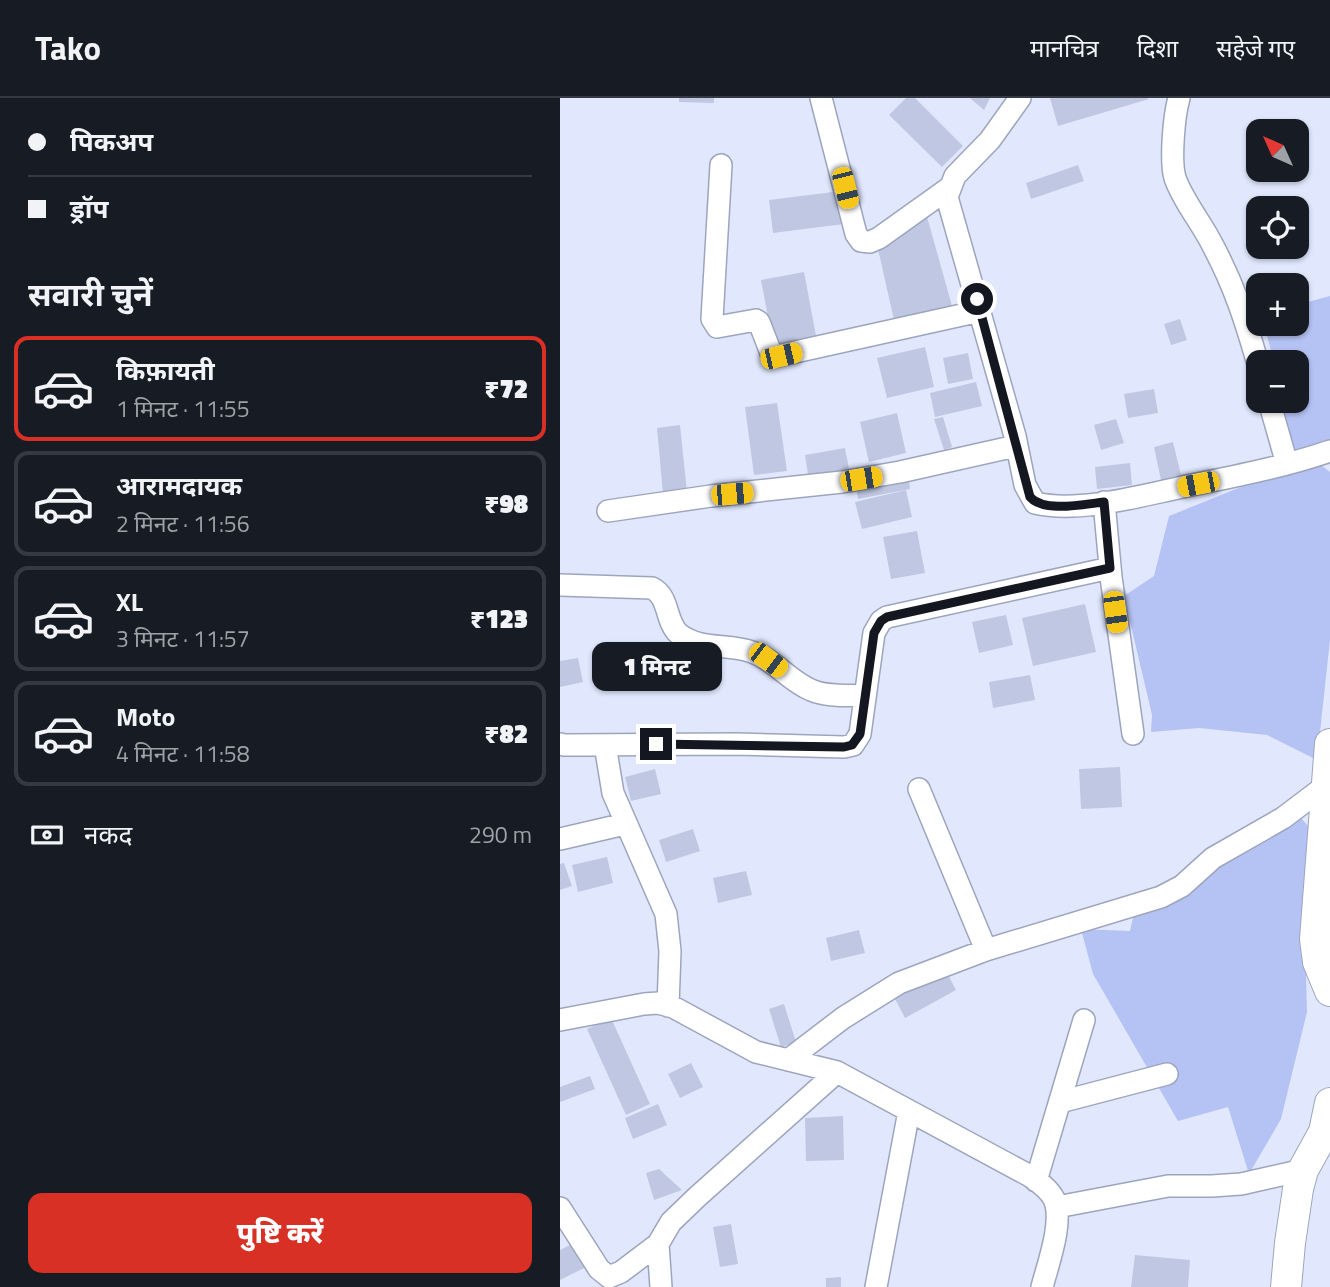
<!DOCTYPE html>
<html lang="hi">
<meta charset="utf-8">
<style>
:root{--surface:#171b24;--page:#242831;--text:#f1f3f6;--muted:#9ea1a6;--line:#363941;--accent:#d93025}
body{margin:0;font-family:"Titillium Web","Noto Sans Devanagari",sans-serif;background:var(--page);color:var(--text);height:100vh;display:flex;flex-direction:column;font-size:26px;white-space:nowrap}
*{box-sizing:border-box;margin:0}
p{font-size:23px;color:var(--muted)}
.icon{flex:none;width:38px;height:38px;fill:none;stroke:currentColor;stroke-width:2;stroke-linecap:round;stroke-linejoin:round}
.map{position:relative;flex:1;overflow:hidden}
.sheet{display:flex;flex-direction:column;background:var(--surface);width:560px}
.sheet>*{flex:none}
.top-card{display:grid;align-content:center;height:154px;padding:0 28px;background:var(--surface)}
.needle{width:46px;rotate:315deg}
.fabs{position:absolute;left:686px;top:21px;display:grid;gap:14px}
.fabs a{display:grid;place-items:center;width:63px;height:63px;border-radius:14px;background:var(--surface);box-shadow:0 2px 5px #0004;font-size:35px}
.end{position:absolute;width:32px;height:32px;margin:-16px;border:9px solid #141620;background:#fff;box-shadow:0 0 0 4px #fff}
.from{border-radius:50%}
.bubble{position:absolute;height:49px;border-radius:14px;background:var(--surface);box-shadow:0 2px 5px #0004;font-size:23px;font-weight:800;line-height:49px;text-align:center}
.car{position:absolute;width:21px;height:42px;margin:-21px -10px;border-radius:9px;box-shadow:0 0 5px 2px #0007;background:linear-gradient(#f5c518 24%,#345 0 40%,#f5c518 0 76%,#345 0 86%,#f5c518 0)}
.top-card b{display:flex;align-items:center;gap:24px;height:66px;font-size:26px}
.top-card b+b{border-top:2px solid var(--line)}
.top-card i{width:18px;height:18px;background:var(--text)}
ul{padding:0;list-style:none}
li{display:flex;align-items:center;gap:21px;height:105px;margin:0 14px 10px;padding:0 14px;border:4px solid var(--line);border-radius:14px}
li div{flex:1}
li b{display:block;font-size:26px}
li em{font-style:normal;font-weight:800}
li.active{border-color:var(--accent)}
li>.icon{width:63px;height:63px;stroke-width:1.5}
h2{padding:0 28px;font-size:32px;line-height:84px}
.pay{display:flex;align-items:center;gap:18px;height:77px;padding:0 28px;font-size:26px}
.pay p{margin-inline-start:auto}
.cta{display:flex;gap:14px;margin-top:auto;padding:14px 28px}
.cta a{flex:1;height:80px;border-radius:14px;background:var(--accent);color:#fff;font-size:28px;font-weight:800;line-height:80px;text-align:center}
header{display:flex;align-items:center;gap:42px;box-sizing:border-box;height:98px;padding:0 35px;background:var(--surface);border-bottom:2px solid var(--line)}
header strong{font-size:33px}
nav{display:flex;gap:38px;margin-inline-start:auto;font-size:24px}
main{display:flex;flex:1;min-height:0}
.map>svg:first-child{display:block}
.water{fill:#b5c3f4}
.building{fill:#bfc7e2}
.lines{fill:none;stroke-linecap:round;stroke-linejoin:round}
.street-casing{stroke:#9da5be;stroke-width:24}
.secondary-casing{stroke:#9da5be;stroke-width:32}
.street{stroke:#fff;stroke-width:21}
.secondary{stroke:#fff;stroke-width:30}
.route{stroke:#141620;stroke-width:9}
</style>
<header>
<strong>Tako</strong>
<nav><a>मानचित्र</a><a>दिशा</a><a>सहेजे गए</a></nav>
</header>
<main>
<section class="sheet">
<div class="top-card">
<b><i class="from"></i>पिकअप</b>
<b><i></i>ड्रॉप</b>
</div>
<h2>सवारी चुनें</h2>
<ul>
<li class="active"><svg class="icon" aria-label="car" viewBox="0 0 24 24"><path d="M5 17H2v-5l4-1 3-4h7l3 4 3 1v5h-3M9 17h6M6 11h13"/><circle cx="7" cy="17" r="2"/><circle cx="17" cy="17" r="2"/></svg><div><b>किफ़ायती</b><p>1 मिनट · 11:55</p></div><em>₹72</em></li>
<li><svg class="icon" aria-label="car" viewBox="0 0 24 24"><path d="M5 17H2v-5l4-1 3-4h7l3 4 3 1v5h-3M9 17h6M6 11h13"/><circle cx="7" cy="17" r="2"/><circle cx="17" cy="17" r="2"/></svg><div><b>आरामदायक</b><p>2 मिनट · 11:56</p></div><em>₹98</em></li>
<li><svg class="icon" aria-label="car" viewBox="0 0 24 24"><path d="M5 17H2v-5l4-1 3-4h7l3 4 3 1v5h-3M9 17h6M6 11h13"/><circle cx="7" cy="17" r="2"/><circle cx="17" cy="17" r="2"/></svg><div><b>XL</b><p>3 मिनट · 11:57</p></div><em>₹123</em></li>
<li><svg class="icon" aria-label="car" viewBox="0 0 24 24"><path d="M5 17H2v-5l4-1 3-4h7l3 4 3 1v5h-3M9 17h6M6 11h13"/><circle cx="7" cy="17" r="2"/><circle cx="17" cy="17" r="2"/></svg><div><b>Moto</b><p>4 मिनट · 11:58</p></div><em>₹82</em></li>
</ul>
<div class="pay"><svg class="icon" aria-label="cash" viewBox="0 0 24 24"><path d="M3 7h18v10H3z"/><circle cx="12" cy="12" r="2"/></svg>नकद<p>290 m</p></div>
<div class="cta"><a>पुष्टि करें</a></div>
</section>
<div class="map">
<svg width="770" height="1189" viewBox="0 0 770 1189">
<rect width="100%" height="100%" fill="#e1e8fe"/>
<path class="water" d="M770,198V345L750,351L732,353L725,334L721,303H737V264H714L704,226H737V207Z
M761,367L770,374V542L757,662L707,637L639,630L591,634L592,617L564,498L594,478L609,418L713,376Z
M740,719L756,737L746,876L747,914L721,1021L689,1076L668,1009L618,1023L533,876L521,831L570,833L576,806Z"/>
<path class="building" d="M119,0H154V5L119,4Z
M346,0H355L403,48L382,69L329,17Z
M410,0H430L424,12Z
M490,0H588L589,1L498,28Z
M518,67L524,83L471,101L466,85Z
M281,93L284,126L213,135L209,102Z
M366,115L394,215L336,231L318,151Z
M244,174L257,243L214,251L201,182Z
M620,221L627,242L611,247L604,226Z
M365,249L374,289L327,300L317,260Z
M408,255L413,281L388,286L383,260Z
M416,284L422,308L375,319L370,295Z
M594,291L598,315L568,320L564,296Z
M217,305L227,373L194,377L185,309Z
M337,315L346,355L309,364L300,324Z
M383,319L392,349L384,352L374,321Z
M556,321L564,345L541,352L534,327Z
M120,327L127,394L103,396L97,330Z
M613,344L621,377L601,382L594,349Z
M285,350L290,376L249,383L245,357Z
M570,365L572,387L537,391L535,369Z
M349,379L350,391L298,401L296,389Z
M346,392L352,419L302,431L295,404Z
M357,433L365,475L331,481L323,439Z
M525,506L536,554L473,568L462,520Z
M446,517L453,547L419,555L412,524Z
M18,560L23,584L0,589V563Z
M470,577L475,602L433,610L429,584Z
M560,669L562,709L521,711L519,671Z
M95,671L101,696L71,703L65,679Z
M133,731L140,753L106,764L99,742Z
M47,759L53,785L18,794L12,767Z
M4,765L12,788L0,792V766Z
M186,773L192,797L158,805L153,780Z
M299,832L305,855L271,863L266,840Z
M385,871L396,892L345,920L334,899Z
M224,906L236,944L221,949L209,911Z
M51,920L90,1006L66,1017L27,931Z
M131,965L143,989L120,1000L108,976Z
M30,978L35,991L0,1004V989Z
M98,1006L107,1027L73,1041L65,1020Z
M283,1018L284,1062L246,1063L245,1020Z
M99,1071L122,1092L94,1102L86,1075Z
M171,1126L178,1166L160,1169L153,1129Z
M16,1144L28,1168L0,1182V1152Z
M575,1157L630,1162L628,1189H571Z
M281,1179V1189H266V1180Z"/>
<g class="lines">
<g class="street-casing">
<path id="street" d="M261,0L296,136L301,143L310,144L319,140L389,90
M460,0L430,42L395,78L387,99L455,338L465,387L475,405C517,415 576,399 618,390C670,379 721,370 770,353
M619,0C614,17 610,63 615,80C623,103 641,124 652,146C674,187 685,221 698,266
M161,67L152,221L157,229L196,222L199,224L211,255L217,258L420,213
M709,303L727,366
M544,404L551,479L573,636
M48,413L151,398L282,384L340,374L456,348
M0,487L92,490C110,499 105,524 119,536C141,553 168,545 192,554C215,562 229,583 251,592C267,599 288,597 305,598
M0,646L4,647L176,646L284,649L293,647L300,636L314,535L321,523L327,519L550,470
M45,647L53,695L106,816L110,853L108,908
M359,691L426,852
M0,741L65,726
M0,922L84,906L98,905L113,909L196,954L277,974L470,1078C479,1084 489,1091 494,1101C504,1123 488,1166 482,1189
M228,962L283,920L339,885L426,852L601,799L622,788L653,760L723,720L768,686
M500,1004L607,976
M476,1083L524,922
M497,1109L608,1088H652L681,1086L743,1072
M0,1110L39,1171L49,1179L61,1174L98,1146L111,1124L137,1099L277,974
M98,1146L101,1189
M316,1189L349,1013"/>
</g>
<g class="secondary-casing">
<path id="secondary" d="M770,646L755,841L758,864L770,893
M726,1189L730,1145L738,1091L743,1072L764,1034L770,1005"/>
</g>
<use href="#street" class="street"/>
<use href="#secondary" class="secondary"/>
</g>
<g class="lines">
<path class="route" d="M96,646L284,649L292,647L300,636L314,535L321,523L327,519L550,470L544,404C525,406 484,415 470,399L417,201"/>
</g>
</svg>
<div class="fabs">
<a><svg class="needle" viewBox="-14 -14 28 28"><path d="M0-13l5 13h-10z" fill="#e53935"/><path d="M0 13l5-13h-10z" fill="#9ea1a6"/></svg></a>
<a><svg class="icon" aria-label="locate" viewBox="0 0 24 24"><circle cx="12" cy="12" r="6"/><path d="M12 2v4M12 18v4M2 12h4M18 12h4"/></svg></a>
<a>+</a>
<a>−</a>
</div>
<i class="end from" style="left:417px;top:201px"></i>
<i class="end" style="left:96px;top:646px"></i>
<div class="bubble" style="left:32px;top:544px;width:130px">1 मिनट</div>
<i class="car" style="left:285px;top:90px;rotate:166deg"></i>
<i class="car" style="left:221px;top:258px;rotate:77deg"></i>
<i class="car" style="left:301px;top:381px;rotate:81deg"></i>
<i class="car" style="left:638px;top:386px;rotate:259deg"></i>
<i class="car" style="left:172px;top:396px;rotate:85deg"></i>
<i class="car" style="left:555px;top:514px;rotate:172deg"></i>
<i class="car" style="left:208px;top:562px;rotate:127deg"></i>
</div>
</main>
